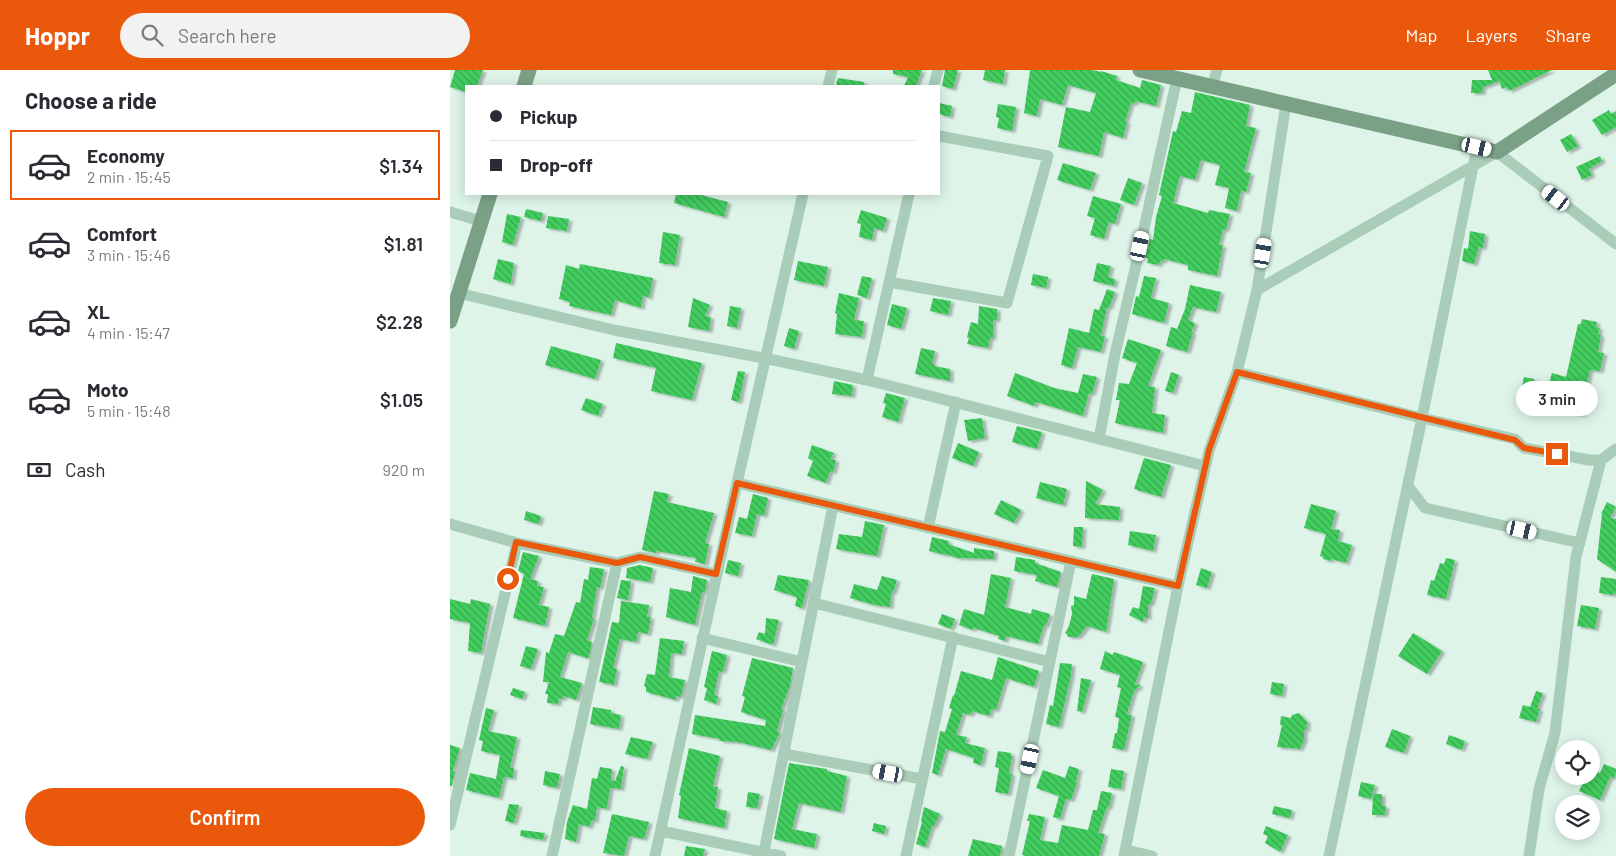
<!DOCTYPE html>
<meta charset="utf-8">
<style>
:root{--surface:#fff;--page:#f2f2f3;--text:#2b2b33;--muted:#7c7c81;--line:#e1e1e2;--accent:#ea580c}
body{margin:0;font-family:Barlow,sans-serif;background:var(--page);color:var(--text);height:100vh;display:flex;flex-direction:column;font-size:19px;white-space:nowrap}
*{box-sizing:border-box;margin:0}
p{font-size:16px;color:var(--muted)}
.icon{flex:none;width:28px;height:28px;fill:none;stroke:currentColor;stroke-width:2;stroke-linecap:round;stroke-linejoin:round}
.map{position:relative;flex:1;overflow:hidden}
.details{display:flex;flex-direction:column;background:var(--surface);width:450px}
.details>*{flex:none}
.top-card{position:absolute;left:15px;top:15px;width:475px;height:110px;border-radius:0px;box-shadow:0 2px 12px #0003;display:grid;align-content:center;height:110px;padding:0 25px;background:var(--surface)}
.controls{position:absolute;left:1105px;top:670px;display:grid;gap:10px}
.controls a{display:grid;place-items:center;width:45px;height:45px;border-radius:50%;background:var(--surface);box-shadow:0 2px 12px #0003;font-size:25px}
.end{position:absolute;width:22px;height:22px;margin:-11px;border:6px solid #ea580c;background:#fff;box-shadow:0 0 0 2px #fff}
.from{border-radius:50%}
.bubble{position:absolute;height:35px;border-radius:18px;background:var(--surface);box-shadow:0 2px 12px #0003;font-size:16px;font-weight:600;line-height:35px;text-align:center}
.car{position:absolute;width:15px;height:30px;margin:-15px -8px;border-radius:6px;box-shadow:0 0 4px 1px #0007;background:linear-gradient(#fff 24%,#345 0 40%,#fff 0 76%,#345 0 86%,#fff 0)}
.top-card b{display:flex;align-items:center;gap:18px;height:48px;font-size:19px}
.top-card b+b{border-top:1px solid var(--line)}
.top-card i{width:12px;height:12px;background:var(--text)}
ul{padding:0;list-style:none}
li{display:flex;align-items:center;gap:15px;height:70px;margin:0 10px 8px;padding:0 15px;border:2px solid transparent;border-radius:0px}
li div{flex:1}
li b{display:block;font-size:19px}
li em{font-style:normal;font-weight:600}
li.on{border-color:var(--accent)}
li>.icon{width:45px;height:45px;stroke-width:1.5}
h2{padding:0 25px;font-size:22px;line-height:60px}
.pay{display:flex;align-items:center;gap:12px;height:55px;padding:0 25px;font-size:19px}
.pay p{margin-inline-start:auto}
.action{display:flex;gap:10px;margin-top:auto;padding:10px 25px}
.action a{flex:1;height:58px;border-radius:30px;background:var(--accent);color:#fff;font-size:20px;font-weight:600;line-height:58px;text-align:center}
header{display:flex;align-items:center;gap:30px;box-sizing:border-box;height:70px;padding:0 25px;background:var(--accent);color:#fff}
header strong{font-size:24px}
nav{display:flex;gap:28px;margin-inline-start:auto;font-size:18px}
.search{width:350px;height:45px;background:var(--page);display:flex;align-items:center;gap:12px;box-sizing:border-box;padding:0 18px;border-radius:28px;color:var(--muted);font-size:19px}
main{display:flex;flex:1;min-height:0}
.map>svg:first-child{display:block}
.building{fill:url(#building-back-hatch);filter:url(#shadow)}
.lines{fill:none;stroke-linecap:round;stroke-linejoin:round}
.street{stroke:#a9cdb8;stroke-width:11}
.secondary{stroke:#7aa186;stroke-width:15}
.route{stroke:#ea580c;stroke-width:6}
</style>
<header>
<strong>Hoppr</strong>
<div class="search"><svg class="icon" aria-label="search" viewBox="0 0 24 24"><circle cx="10" cy="10" r="6"/><path d="M15 15l6 6"/></svg>Search here</div>
<nav><a>Map</a><a>Layers</a><a>Share</a></nav>
</header>
<main>
<section class="details">
<h2>Choose a ride</h2>
<ul>
<li class="on"><svg class="icon" aria-label="car" viewBox="0 0 24 24"><path d="M5 17H2v-5l4-1 3-4h7l3 4 3 1v5h-3M9 17h6M6 11h13"/><circle cx="7" cy="17" r="2"/><circle cx="17" cy="17" r="2"/></svg><div><b>Economy</b><p>2 min · 15:45</p></div><em>$1.34</em></li>
<li><svg class="icon" aria-label="car" viewBox="0 0 24 24"><path d="M5 17H2v-5l4-1 3-4h7l3 4 3 1v5h-3M9 17h6M6 11h13"/><circle cx="7" cy="17" r="2"/><circle cx="17" cy="17" r="2"/></svg><div><b>Comfort</b><p>3 min · 15:46</p></div><em>$1.81</em></li>
<li><svg class="icon" aria-label="car" viewBox="0 0 24 24"><path d="M5 17H2v-5l4-1 3-4h7l3 4 3 1v5h-3M9 17h6M6 11h13"/><circle cx="7" cy="17" r="2"/><circle cx="17" cy="17" r="2"/></svg><div><b>XL</b><p>4 min · 15:47</p></div><em>$2.28</em></li>
<li><svg class="icon" aria-label="car" viewBox="0 0 24 24"><path d="M5 17H2v-5l4-1 3-4h7l3 4 3 1v5h-3M9 17h6M6 11h13"/><circle cx="7" cy="17" r="2"/><circle cx="17" cy="17" r="2"/></svg><div><b>Moto</b><p>5 min · 15:48</p></div><em>$1.05</em></li>
</ul>
<div class="pay"><svg class="icon" aria-label="cash" viewBox="0 0 24 24"><path d="M3 7h18v10H3z"/><circle cx="12" cy="12" r="2"/></svg>Cash<p>920 m</p></div>
<div class="action"><a>Confirm</a></div>
</section>
<div class="map">
<svg width="1166" height="786" viewBox="0 0 1166 786">
<defs>
<pattern id="building-back-hatch" width="6" height="6" patternUnits="userSpaceOnUse" patternTransform="scale(1.25)"><rect width="6" height="6" fill="#43cd5f"/><path d="M-1 5l2 2M0 0l6 6M5-1l2 2" fill="none" stroke="#38a74f"/></pattern>
<filter id="shadow"><feDropShadow dx="3.5" dy="2" stdDeviation="1" flood-color="#0004"/></filter>
</defs>
<rect width="100%" height="100%" fill="#def4e9"/>
<path class="building" d="M5,0H33L27,16H16V22L0,17Z
M443,0H472L466,16H454L458,7L443,4Z
M495,0H508L503,19L492,16Z
M535,0H555L553,14L533,10Z
M580,0H642L651,2V1L667,6L666,10L690,18L692,10L711,15L706,36L685,31L684,34L681,33L675,52H677L673,68L654,62L649,86L608,77L616,37L640,42L646,23L618,15L612,35L590,29L587,46L574,43Z
M1038,0H1102L1059,21L1057,17L1052,19L1049,11L1033,17L1032,23H1021L1022,10H1042Z
M388,8L414,12V16H388L386,14Z
M745,22L800,35L796,56L806,58L794,102L801,103L796,122L791,121L787,141L775,138L779,118L765,115L770,95L751,90L745,110L730,106L723,133L758,143L759,140L780,144L776,160L773,159L769,175H773L767,206L738,200V195L714,189L713,192L710,191L709,195L697,193L698,188H695L700,169L703,170L706,147L712,126L709,125L723,61L726,62L732,41L741,43Z
M489,33L502,36L500,47L489,44Z
M548,34L566,37L562,61L547,58L549,48L546,47Z
M1159,40L1161,44L1166,41V57L1152,65L1142,50Z
M1121,64L1128,76L1117,82L1110,70Z
M1150,86L1152,91L1139,99L1142,105L1132,110L1126,97Z
M613,93L646,103L640,120L607,110Z
M678,108L692,113L684,135L670,130Z
M226,124H247L278,132L274,147L224,133Z
M643,126L671,134L665,154L659,152L654,169L640,165L645,148L637,146Z
M76,139L93,143L91,151L74,147Z
M411,140L437,148L433,161L424,158L422,170L409,167L411,154L407,153Z
M57,144L71,147L63,175L52,172Z
M98,146L119,149L117,161L96,158Z
M1020,161L1035,164L1033,178L1029,177L1024,194L1012,191L1014,178L1018,179Z
M213,162L230,165L225,195L209,193Z
M48,189L64,193L61,214L43,209Z
M348,191L378,197L374,216L344,210Z
M647,193L661,196L658,207L665,209L664,216L643,211Z
M130,194L203,208L199,228L193,225L191,238L165,230L161,245L119,236L120,232L109,229L116,195L129,199Z
M583,204L598,207L596,218L581,215Z
M412,206L422,208L417,228L407,225Z
M694,206L706,208L701,228L719,233L714,253L682,244L686,226L689,227Z
M740,215L771,222L766,242L743,237L738,250L745,253L741,263H743L737,282L716,276L721,257L727,259L735,239Z
M657,219L665,222L659,238L657,237L651,266H655L651,282L628,277L622,298L611,295L619,258L639,263L644,239L649,240Z
M389,223L409,228L404,250L414,251L412,267L385,264L387,244L385,243Z
M243,228L260,235L255,246L261,247L259,261L238,257Z
M483,228L501,231L498,245L480,241Z
M442,234L457,238L451,259L437,255Z
M280,236L291,238L287,258L277,256Z
M529,236L547,239V250H543V268H540L538,278L517,274L519,268L517,267L521,252L528,254Z
M1132,249L1147,252L1146,257L1150,258L1148,264L1151,265L1148,282L1154,283L1150,301L1140,300L1135,321L1141,322L1136,341L1133,339L1132,345L1119,342L1122,333L1105,328L1102,337L1093,334L1102,303L1116,307L1128,254H1131Z
M339,258L349,261L344,279L334,276Z
M678,269L711,280L698,316L705,317L702,343L715,345L713,363L665,353L670,330H666L669,313L679,314L687,293L672,288Z
M166,273L252,293L242,330L201,321L206,298L163,288Z
M101,276L151,290L145,309L95,295Z
M471,278L485,281L482,294H484V296L500,299V311L465,304Z
M288,301L295,302L289,332L281,330Z
M721,302L729,305L723,323L715,321Z
M565,303L604,318L628,323L633,304L647,307L642,324L639,323L633,346L586,332L584,336L557,326Z
M1074,307L1084,309L1080,326L1070,324Z
M384,311L403,315L402,326L382,324Z
M436,323L455,328L448,352L432,347L436,334L433,333Z
M136,328L153,334L148,346L131,340Z
M532,348L535,368L518,371L514,350Z
M567,356L592,362L587,379L562,372Z
M508,373L529,382L523,396L502,388Z
M362,375L384,383L380,389L386,390L383,403L380,401L376,413L357,406L363,391L358,388Z
M694,388L721,395L711,427L684,419Z
M636,411L653,420L645,434L670,437L669,450L635,448Z
M590,412L617,419L613,435L586,428Z
M204,421L219,424L217,432L264,443L255,473L259,474L255,494L245,492L246,488L206,481V483L192,480Z
M303,424L318,428L314,446L307,444L302,466L285,463L289,447L297,449Z
M551,430L571,440L564,453L544,444Z
M1157,432L1166,437L1160,448L1166,449V502L1147,489L1152,444H1151Z
M861,434L886,441L881,459L890,460L888,471L902,475L896,493L881,489L880,491L873,489V487L870,486L876,464L854,458Z
M76,441L91,446L89,454L74,450Z
M415,451L434,455L427,486L386,479L389,464L412,467Z
M624,457H633L632,477L623,476Z
M680,461L706,465L703,481L678,475Z
M482,467L499,471L498,474L524,483V478L544,481V489L507,488L496,484V485L479,481Z
M73,482L89,486L80,509L88,511L87,516L94,517L89,535L99,537L95,556L63,548L74,504L68,501Z
M566,487L585,490V493L611,502L607,517L585,511L587,505L564,501Z
M996,488L1005,490L996,529L977,525L981,510L984,511L990,493L994,494Z
M278,490L291,493L288,506L275,503Z
M190,495L203,498L200,512L176,508L177,498Z
M140,497L154,499L150,518L147,517L142,548L144,549L137,570L142,572L139,587L137,588L118,582L110,607L132,613L126,630L114,626L113,629L109,628L108,634L97,633L98,624H95L99,612H93L96,582L99,583L105,564L114,566L126,532L130,533L134,509L138,510Z
M751,498L762,502L757,518L746,515Z
M541,504L561,508L555,537L581,544L582,539L600,544L596,556L594,555L588,574L556,566L555,571L548,569L549,566L524,558L523,560L509,555L514,539L534,545Z
M642,504L664,509L656,562L637,556L628,567H618L617,564L615,563L619,556L622,544L621,536L624,535V526L636,529Z
M328,505L359,510L352,538L345,536L347,527L324,520Z
M243,506L257,510L255,522H252L245,555L216,547L220,518L241,522Z
M432,506L447,510L443,523L441,522L440,537L424,535L400,528L404,514L427,520Z
M1151,507L1166,509V524L1163,523V525L1149,523Z
M171,510L181,511L178,530L167,528Z
M693,516L705,518L701,534H698V548L694,547L693,552L679,545L683,537L689,539Z
M0,529L20,534L21,529L40,534L31,583L18,581L20,553L0,549Z
M171,531L199,535L197,547H201L198,564L188,562L186,572L170,569L163,598L167,599L164,615L149,612L162,552L169,553Z
M1131,535L1149,538L1145,559L1127,556Z
M492,544L505,549L501,559L488,554Z
M316,548L329,550L323,575L306,569L309,562L315,564Z
M963,563L992,581L977,604L948,586Z
M210,568L234,571L232,584L221,583L219,607L235,610L231,627L226,626V630L196,622V617L194,616L197,604L205,605Z
M76,576L88,579L81,599L70,596Z
M262,581L277,585L273,602L269,601L264,625L268,626L266,634L254,630L257,618L254,617Z
M655,581L662,585L664,582L693,592L685,614L691,615L684,621L677,644L682,645L674,680L662,678L665,663H667L669,648L665,647L671,618L667,617L670,605L650,599Z
M548,587L589,601L584,617L556,608L546,640L541,639L539,646L522,641L520,645L513,643L506,665L517,667L515,673L535,678L531,695L523,693L524,688L496,679L488,705L482,703L490,661L495,662L502,639L499,638L503,625L504,626L511,601L542,610Z
M302,588L343,598L340,616L331,639L333,640L327,661L330,663L321,680L287,672L269,671L270,669L242,664L245,645L315,656L316,650L291,642L295,627L292,626Z
M610,593L622,594L621,606L609,657L596,654L600,635L603,636Z
M631,608L641,610L632,642L627,641Z
M822,612L834,614L832,626L820,624Z
M63,618L75,622L72,629L60,625Z
M1086,621L1093,623L1087,639H1090L1086,652L1069,648L1073,635L1080,637Z
M143,637L161,640V643L171,645L169,659L140,654Z
M36,638L44,640L38,661L67,667L60,698H64L63,708L54,707L49,728L16,720L20,703L46,709L50,685L31,681L33,671L29,670Z
M849,643L858,653L856,656L858,658L854,660V670L850,679L827,677L832,655H830L831,646L841,648L842,645Z
M942,659L960,666L954,683L935,677Z
M999,665L1015,671L1012,680L996,674Z
M181,667L203,672L197,689L175,684Z
M0,675L10,678L3,701L5,702L2,716H0Z
M239,678L270,686L263,717H268L265,738L277,741L274,758L228,748L231,726L229,725Z
M548,681L561,683V686L562,687L559,703L562,704L558,724L545,722L549,698L545,697Z
M339,693L377,699V701L397,706L391,742L349,733L342,759L367,764L364,778L324,769Z
M1154,694L1166,699V702L1164,708L1160,707L1150,730L1129,721L1136,706H1141V699L1150,703Z
M171,696L174,697L171,719L160,718L157,739L147,737L145,751L142,750L139,757L129,754L126,772L115,769L117,752L123,735L137,739L142,708L147,709L150,697L162,699L161,710L165,711Z
M619,696L629,699L626,712L627,713L621,730L616,729L610,749L603,747L609,726L586,718L593,700L615,708Z
M661,699L674,701L671,719L658,717Z
M95,701L110,704L107,718L93,715Z
M911,712L925,715L921,729L908,726Z
M651,721L662,723L659,737H657L648,763L655,764L649,786H576L572,785L580,751H577L579,744L595,747L590,770L608,773L612,755L638,760L643,740H647Z
M298,722L310,724L307,738L296,737Z
M923,724H932V736H936L935,745H922Z
M59,734L69,735L64,753L55,751Z
M824,736L842,740L840,748L822,744Z
M474,737L490,744L484,756H482L475,777L466,774L472,752L471,751Z
M162,744L199,752L194,769L179,766L174,786L153,783Z
M424,753L436,756L434,764L422,761Z
M816,756L838,765L830,782L815,773L818,766L813,764Z
M71,760L95,763L93,770L70,766Z
M523,769L552,776L550,786H518Z
M236,776L255,779L253,786H234Z"/>
<g class="lines">
<path class="street" d="M378,16L382,0
M484,16L488,0
M762,17L767,0
M1027,77L972,348L1065,369L1074,378L1139,390H1151L1166,379
M0,142L31,151
M439,212L557,233L598,86L489,66
M807,220L1047,82L1166,174
M8,223L164,260L314,288L417,310L755,396
M787,302L972,348L879,786
M417,310L459,124
M649,369L665,284L686,195L727,8
M287,413L728,516
M958,416L975,438L1130,473
M0,454L67,473L167,493L190,487L266,504
M478,458L506,332
M364,533L600,592
M252,568L352,592
M334,684L472,709
M0,755L67,473
M211,761L331,786
M676,780L702,786
M314,782L383,436
M102,786L167,493
M205,786L287,413L353,124
M456,786L503,567
M559,786L621,491
M674,786L728,516L759,381L787,302L807,220L836,34
M1079,786L1089,719L1105,663L1126,487L1151,390"/>
<path class="secondary" d="M690,0L1047,82L1166,4
M74,16L79,0
M0,251L40,124"/>
</g>
<g class="lines">
<path class="route" d="M58,509L66,472L167,493L190,487L266,504L287,413L728,516L759,380L787,302L1065,370L1074,378L1107,384"/>
</g>
</svg>
<div class="controls">
<a><svg class="icon" aria-label="locate" viewBox="0 0 24 24"><circle cx="12" cy="12" r="6"/><path d="M12 2v4M12 18v4M2 12h4M18 12h4"/></svg></a>
<a><svg class="icon" aria-label="layers" viewBox="0 0 24 24"><path d="M12 4l9 5-9 5-9-5zM3 14l9 5 9-5"/></svg></a>
</div>
<i class="end from" style="left:58px;top:509px"></i>
<i class="end" style="left:1107px;top:384px"></i>
<div class="bubble" style="left:1066px;top:311px;width:82px">3 min</div>
<i class="car" style="left:1027px;top:77px;rotate:103deg"></i>
<i class="car" style="left:1106px;top:128px;rotate:308deg"></i>
<i class="car" style="left:690px;top:176px;rotate:12deg"></i>
<i class="car" style="left:813px;top:183px;rotate:9deg"></i>
<i class="car" style="left:1072px;top:460px;rotate:103deg"></i>
<i class="car" style="left:580px;top:689px;rotate:192deg"></i>
<i class="car" style="left:438px;top:703px;rotate:280deg"></i>
<div class="top-card">
<b><i class="from"></i>Pickup</b>
<b><i></i>Drop-off</b>
</div>
</div>
</main>
